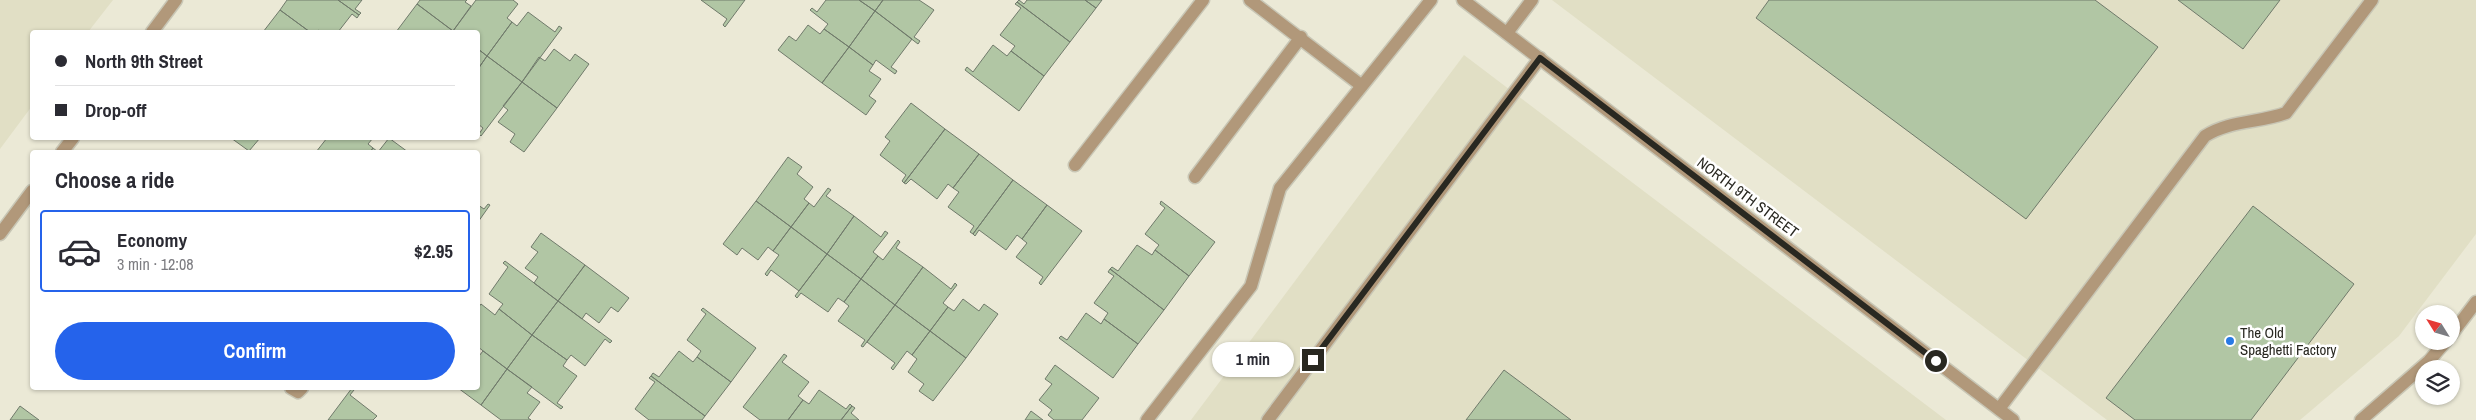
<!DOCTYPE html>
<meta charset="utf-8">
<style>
:root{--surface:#fff;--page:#f2f2f3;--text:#2b2b33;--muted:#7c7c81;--line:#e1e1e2;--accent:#2563eb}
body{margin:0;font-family:"Archivo Narrow",sans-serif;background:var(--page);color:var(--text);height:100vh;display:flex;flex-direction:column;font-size:19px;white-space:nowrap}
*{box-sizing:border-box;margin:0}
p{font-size:16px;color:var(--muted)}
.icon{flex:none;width:28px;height:28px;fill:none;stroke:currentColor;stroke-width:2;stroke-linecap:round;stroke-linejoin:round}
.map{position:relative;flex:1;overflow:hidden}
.panel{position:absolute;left:30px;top:150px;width:450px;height:240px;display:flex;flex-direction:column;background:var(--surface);border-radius:5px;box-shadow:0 1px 4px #0004}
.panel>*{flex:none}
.guide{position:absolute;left:30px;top:30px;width:450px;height:110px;border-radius:5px;box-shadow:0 1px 4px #0004;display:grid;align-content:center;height:110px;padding:0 25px;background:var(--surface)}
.needle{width:32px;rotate:307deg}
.buttons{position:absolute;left:2415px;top:305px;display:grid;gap:10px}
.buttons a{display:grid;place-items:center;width:45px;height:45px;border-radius:50%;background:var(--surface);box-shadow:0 1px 4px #0004;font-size:25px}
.end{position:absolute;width:22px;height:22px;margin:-11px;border:6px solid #292821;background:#fff;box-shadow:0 0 0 2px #fff}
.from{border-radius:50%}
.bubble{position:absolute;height:35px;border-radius:18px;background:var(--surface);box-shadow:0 1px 4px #0004;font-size:16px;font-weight:800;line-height:35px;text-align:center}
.guide b{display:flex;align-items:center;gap:18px;height:48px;font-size:19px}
.guide b+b{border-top:1px solid var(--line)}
.guide i{width:12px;height:12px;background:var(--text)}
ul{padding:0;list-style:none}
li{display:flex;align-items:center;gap:15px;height:82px;margin:0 10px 8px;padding:0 15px;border:2px solid transparent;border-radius:5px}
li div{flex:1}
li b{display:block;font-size:19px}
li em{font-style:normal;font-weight:800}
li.on{border-color:var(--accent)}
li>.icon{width:45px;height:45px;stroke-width:1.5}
h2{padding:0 25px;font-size:22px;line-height:60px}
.action{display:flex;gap:10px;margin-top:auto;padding:10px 25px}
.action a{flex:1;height:58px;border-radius:30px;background:var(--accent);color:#fff;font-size:20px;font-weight:800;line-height:58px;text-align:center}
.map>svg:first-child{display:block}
.built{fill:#e1dfc5}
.building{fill:#b1c6a4;stroke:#707a6b}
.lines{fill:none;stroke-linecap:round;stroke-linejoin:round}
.service-casing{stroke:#c8c6b5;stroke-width:15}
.minor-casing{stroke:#c8c6b5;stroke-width:15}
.service{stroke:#b1987a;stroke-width:12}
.minor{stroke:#b1987a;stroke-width:12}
.route{stroke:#292821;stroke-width:6}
.poi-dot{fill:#287ae5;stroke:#fff;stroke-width:2}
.labels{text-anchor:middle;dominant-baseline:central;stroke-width:5;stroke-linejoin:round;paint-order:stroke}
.street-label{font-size:15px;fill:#292821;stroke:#fff}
.poi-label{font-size:15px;fill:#292821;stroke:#fff;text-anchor:start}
</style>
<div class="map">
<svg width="2476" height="420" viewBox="0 0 2476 420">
<rect width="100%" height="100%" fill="#ebe9d6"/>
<path class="built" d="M0,0H113L88,32H32V106L0,149Z
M1552,0H2476V234L2399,336L2300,420H2107Z
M1464,55L1946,420H1191Z"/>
<path class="building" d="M287,0H338L359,15L357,18L352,14L338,32H321L318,30L316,32H310L280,10Z
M338,0H362L355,9L361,13L359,15Z
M420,0H467L465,2L471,6L453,31L417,4Z
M476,0H513L518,4L507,18L512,22L487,56L478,49V32L453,31Z
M701,0H745L725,27L723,25L727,19Z
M826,0H859L875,11L849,47L824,29L828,24L810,10L812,8L817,12Z
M859,0H883L875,11Z
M883,0H919L934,10L914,37L920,41L918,44L875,11Z
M1019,0L1024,4L1027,0H1085L1096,8L1070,42L1017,2Z
M1085,0H1102L1096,8Z
M1769,0H2095L2158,47L2026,219L1756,18Z
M2178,0H2280L2243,49Z
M1017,2L1070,42L1044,76L1011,51L1015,46L1000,35L1021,8L1015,4Z
M417,4L453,31L451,32H396Z
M280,10L310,32H263Z
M875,11L912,39L891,67L897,71L895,74L876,60L873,65L849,47Z
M528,12L555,32L559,26L562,28L522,82L487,56L512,22L517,26Z
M808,25L820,34L824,29L849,47L822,83L778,50L789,36L796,41Z
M993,45L1007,56L1011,51L1044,76L1019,111L965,70L967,67L973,72Z
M849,47L873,65L869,71L881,79L869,96L876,101L866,115L822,83Z
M478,49L487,56L478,69Z
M554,49L570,61L575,54L589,64L557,108L522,82L539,57L545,61Z
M487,56L522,82L481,136L479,134L483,128L478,124V69Z
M522,82L557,108L524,152L510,142L515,134L498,122L508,110L503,106Z
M911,103L945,129L904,183L902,181L906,175L880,155L890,141L885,137Z
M945,129L979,154L953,188L948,184L937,199L911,179L906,184L904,183Z
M231,138H260L249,151Z
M327,138H373L368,144L373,148L370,152H316Z
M389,138L408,152H370L373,148L378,152Z
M979,154L1013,180L973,234L970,232L974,226L948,207L959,192L953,188Z
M788,157L802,167L797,174L813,187L804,199L809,203L791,227L756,201Z
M1013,180L1047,205L1022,239L1017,235L1006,250L979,230L975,236L973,234Z
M828,188L831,190L826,196L854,216L827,254L791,227L809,203L814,207Z
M756,201L791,227L773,251L768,247L758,260L742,248L737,255L723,244Z
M1161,201L1215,242L1189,276L1155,250L1159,245L1145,234L1165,208L1160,204Z
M488,204L490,205L478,222V205L484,209Z
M1047,205L1082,231L1041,285L1039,283L1043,277L1016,257L1027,243L1022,239Z
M2253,206L2354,284L2251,420H2135L2106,398Z
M854,216L881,237L885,231L888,233L873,252L878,256L861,279L827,254Z
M791,227L827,254L799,291L771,270L767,276L765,274L779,255L773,251Z
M541,233L585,265L558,301L534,283L538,277L525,268L538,252L531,247Z
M898,240L900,242L896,248L923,267L895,305L861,279L878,256L883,260Z
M1137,245L1152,255L1155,250L1189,276L1164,310L1110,269L1112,267L1118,271Z
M827,254L861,279L844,302L838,298L828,312L801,293L797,298L795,296Z
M505,261L558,301L532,335L499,309L503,304L489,294L508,267L503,263Z
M585,265L629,298L618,312L611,307L599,323L586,313L582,319L558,301Z
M923,267L951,289L955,283L957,285L943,303L948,307L930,331L895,305Z
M1110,269L1164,310L1138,344L1104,319L1108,313L1094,303L1114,276L1108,272Z
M861,279L895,305L863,347L861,346L865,340L838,321L849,306L844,302Z
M963,299L979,311L984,304L998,314L966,358L930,331L948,307L954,311Z
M558,301L612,341L610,343L605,339L585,366L571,355L567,360L532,335Z
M481,304L495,315L499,309L532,335L507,369L478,347V308Z
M895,305L930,331L912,355L907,351L893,370L891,368L895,363L867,342Z
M703,308L756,348L731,382L697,357L701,351L687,340L706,314L701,310Z
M1086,313L1101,324L1104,319L1138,344L1113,378L1059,338L1061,336L1067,340Z
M930,331L966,358L933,401L919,391L924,384L908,372L917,359L912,355Z
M532,335L567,360L563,366L577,376L557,403L563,407L561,409L507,369Z
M483,351L507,369L481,405L458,388H478V355L479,356Z
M679,351L693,362L697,357L731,382L705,416L651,376L653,373L659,377Z
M784,354L787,356L782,362L809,382L798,396L803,400L788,420H760L743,407Z
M1055,365L1099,398L1082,420H1054L1048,415L1052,410L1039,400L1052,384L1045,379Z
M507,369L532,387L527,393L540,402L528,418L531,420H501L481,405Z
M1504,370L1571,420H1466Z
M651,376L705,416L702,420H649L635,409L655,382L649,378Z
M352,388L354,390L350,395L377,416L373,420H328Z
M819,390L846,409L850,404L852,406L841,420H788L803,400L809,404Z
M20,406L39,420H10Z
M852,406L855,408L851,413L859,420H841Z
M1031,411L1043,420H1025Z"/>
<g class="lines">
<g class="service-casing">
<path id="service" d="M1250,0L1362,86
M1507,33L1532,0
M1075,165L1203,0
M1195,177L1301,37
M1999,409L2205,136C2230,120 2259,123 2286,113L2372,0
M1147,420L1251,286L1280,188L1431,0
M1268,420L1540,58"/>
</g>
<g class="minor-casing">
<path id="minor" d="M1463,0L2013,420
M152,32L176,0
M62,152L73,138
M0,234L32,191
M2451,335L2476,302
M291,388L298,392L302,388
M2361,420L2429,361L2446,341"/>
</g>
<use href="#service" class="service"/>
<use href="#minor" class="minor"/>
</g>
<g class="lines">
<path class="route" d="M1313,360L1540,58L1936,361"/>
</g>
<circle class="poi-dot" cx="2230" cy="341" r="5"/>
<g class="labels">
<g class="street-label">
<text transform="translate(1748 197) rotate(37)">NORTH 9TH STREET</text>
</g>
<g class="poi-label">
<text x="2240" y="332">The Old<tspan x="2240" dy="17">Spaghetti Factory</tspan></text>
</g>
</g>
</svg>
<div class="buttons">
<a><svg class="needle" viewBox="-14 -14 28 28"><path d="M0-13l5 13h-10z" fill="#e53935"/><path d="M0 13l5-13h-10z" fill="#7c7c81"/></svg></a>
<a><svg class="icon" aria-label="layers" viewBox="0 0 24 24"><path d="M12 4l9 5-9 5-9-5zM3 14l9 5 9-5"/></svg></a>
</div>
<i class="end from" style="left:1936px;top:361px"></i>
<i class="end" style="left:1313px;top:360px"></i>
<div class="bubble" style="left:1212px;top:342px;width:82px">1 min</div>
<div class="guide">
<b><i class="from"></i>North 9th Street</b>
<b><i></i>Drop-off</b>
</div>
<section class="panel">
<h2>Choose a ride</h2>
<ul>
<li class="on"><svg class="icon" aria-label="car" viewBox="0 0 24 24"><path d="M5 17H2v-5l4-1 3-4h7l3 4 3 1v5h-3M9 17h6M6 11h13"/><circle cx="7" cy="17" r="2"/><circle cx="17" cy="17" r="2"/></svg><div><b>Economy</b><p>3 min · 12:08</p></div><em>$2.95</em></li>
</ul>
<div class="action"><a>Confirm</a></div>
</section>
</div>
